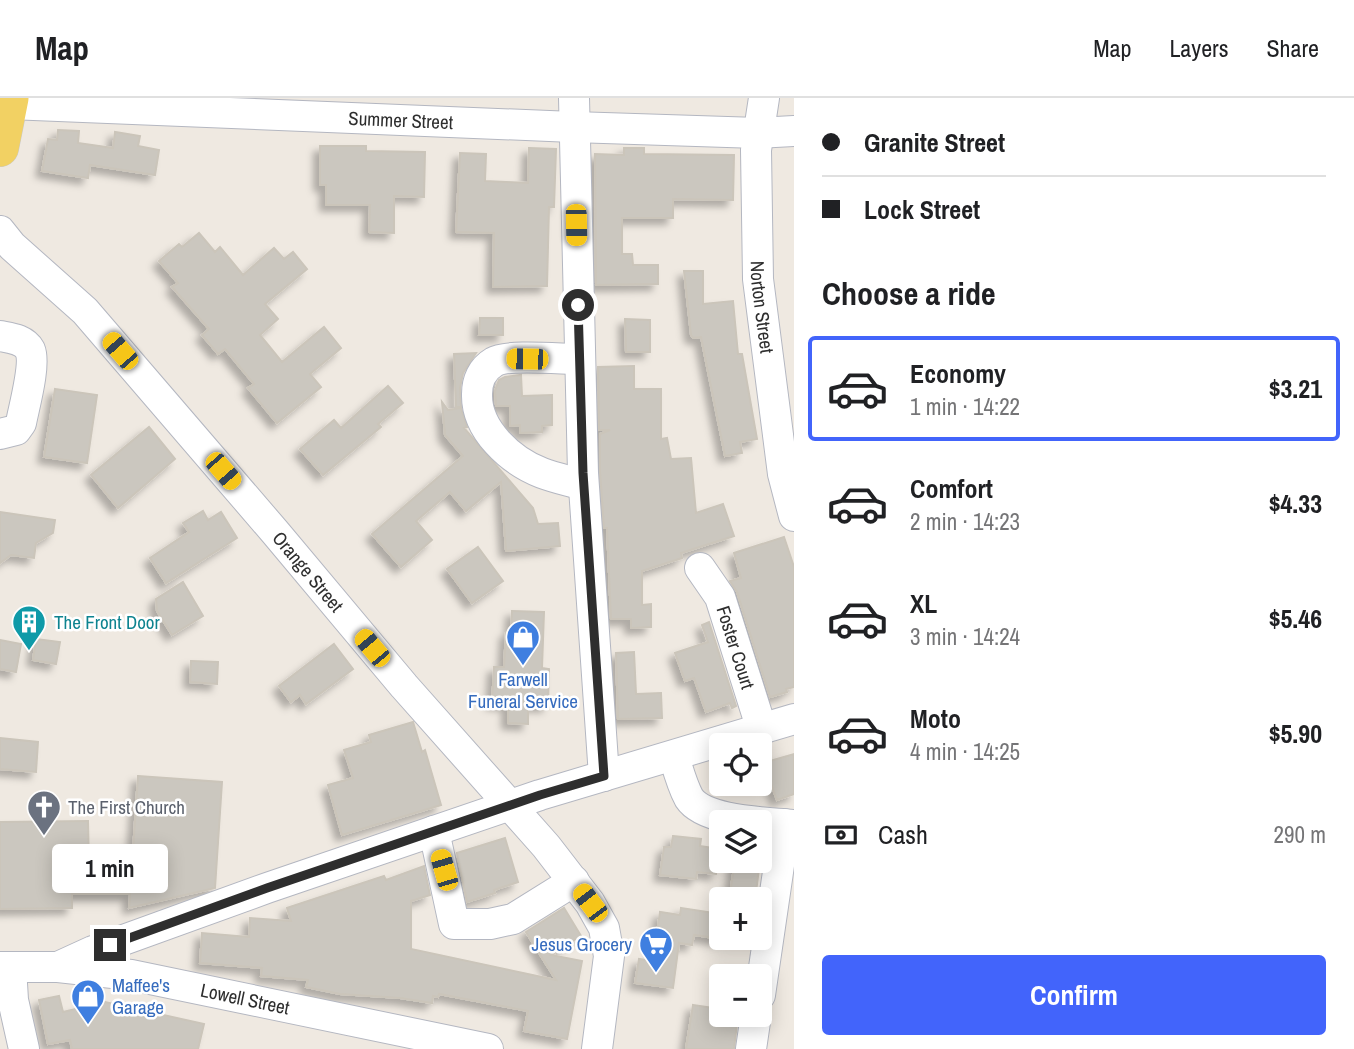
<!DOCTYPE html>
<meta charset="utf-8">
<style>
:root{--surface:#fff;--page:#f6f6f6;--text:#202124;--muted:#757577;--line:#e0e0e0;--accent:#4264fb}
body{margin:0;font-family:"Archivo Narrow",sans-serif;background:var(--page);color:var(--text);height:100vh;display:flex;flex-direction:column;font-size:26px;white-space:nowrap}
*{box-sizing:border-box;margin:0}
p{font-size:23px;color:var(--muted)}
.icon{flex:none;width:38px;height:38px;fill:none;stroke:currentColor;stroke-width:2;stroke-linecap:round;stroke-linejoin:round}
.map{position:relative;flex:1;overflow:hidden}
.panel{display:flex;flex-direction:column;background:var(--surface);width:560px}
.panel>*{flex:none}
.top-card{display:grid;align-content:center;height:154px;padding:0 28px;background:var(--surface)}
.fabs{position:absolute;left:709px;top:635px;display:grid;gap:14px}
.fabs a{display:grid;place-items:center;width:63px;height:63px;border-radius:7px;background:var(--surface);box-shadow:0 4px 18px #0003;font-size:35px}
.end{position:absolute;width:32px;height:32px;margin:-16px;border:9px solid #2e2e2e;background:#fff;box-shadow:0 0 0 4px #fff}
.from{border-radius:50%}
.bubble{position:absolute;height:49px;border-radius:7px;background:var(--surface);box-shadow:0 4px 18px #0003;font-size:23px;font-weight:700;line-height:49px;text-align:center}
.car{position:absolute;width:21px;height:42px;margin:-21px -10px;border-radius:9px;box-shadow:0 0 5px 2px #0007;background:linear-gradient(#f5c518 24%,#345 0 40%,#f5c518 0 76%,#345 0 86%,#f5c518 0)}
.top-card b{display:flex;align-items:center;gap:24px;height:66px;font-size:26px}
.top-card b+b{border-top:2px solid var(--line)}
.top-card i{width:18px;height:18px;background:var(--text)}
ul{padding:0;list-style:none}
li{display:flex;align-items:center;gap:21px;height:105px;margin:0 14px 10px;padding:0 14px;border:4px solid transparent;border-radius:7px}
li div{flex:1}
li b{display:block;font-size:26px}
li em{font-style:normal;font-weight:700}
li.selected{border-color:var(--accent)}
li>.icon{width:63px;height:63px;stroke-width:1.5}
h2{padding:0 28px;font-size:32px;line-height:84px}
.pay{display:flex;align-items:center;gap:18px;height:77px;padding:0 28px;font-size:26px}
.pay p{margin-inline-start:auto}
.action{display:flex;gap:14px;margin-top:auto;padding:14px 28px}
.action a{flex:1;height:80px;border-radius:7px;background:var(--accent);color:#fff;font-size:28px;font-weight:700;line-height:80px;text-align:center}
header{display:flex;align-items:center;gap:42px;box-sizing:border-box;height:98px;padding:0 35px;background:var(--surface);border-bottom:2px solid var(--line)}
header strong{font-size:33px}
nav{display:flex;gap:38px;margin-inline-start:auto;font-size:24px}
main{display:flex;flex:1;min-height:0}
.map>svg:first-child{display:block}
.building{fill:#cbc7bf;stroke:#cbc5ba;stroke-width:2;filter:url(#shadow)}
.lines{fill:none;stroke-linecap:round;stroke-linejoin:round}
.minor-casing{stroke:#b4b7c1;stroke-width:32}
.major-casing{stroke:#c9c9c9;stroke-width:38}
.minor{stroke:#fff;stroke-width:30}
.major{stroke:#f2d163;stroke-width:37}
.route{stroke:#2e2e2e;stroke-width:9}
.labels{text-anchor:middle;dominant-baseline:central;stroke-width:5;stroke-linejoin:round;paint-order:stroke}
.street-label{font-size:19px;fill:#2e2e2e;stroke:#fff}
.culture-label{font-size:19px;fill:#0d838f;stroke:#fff;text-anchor:start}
.shop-label{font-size:19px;fill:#366cbe;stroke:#fff}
.worship-label{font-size:19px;fill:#5b616d;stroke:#fff;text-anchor:start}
</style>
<header>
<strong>Map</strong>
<nav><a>Map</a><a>Layers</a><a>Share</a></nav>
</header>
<main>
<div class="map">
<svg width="794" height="951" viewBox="0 0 794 951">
<defs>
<filter id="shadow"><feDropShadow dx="-6" dy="6" stdDeviation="3.5" flood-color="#0004"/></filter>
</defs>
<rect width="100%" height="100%" fill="#efe9e1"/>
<path class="building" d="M58,32L79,33L78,45L113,50L115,34L140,38L138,48L159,52L155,77L90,67L88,80L42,73L48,41L57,42Z
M320,48H366V53L425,54L424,99L394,98V135L369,134L370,107H326V87H320Z
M529,50L556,51L554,109H549L547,188L493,189L494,135L456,134L460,55L486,56L485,83L528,85Z
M624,50H644V56L734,57L733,102L673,101V120H622V156H632L633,167H658V186L596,187L595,56L624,57Z
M199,135L215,154L220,149L243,177L274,150L284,161L293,154L307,171L265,206L278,221L260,237L282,264L324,229L341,250L310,276L321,289L277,325L248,290L254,286L225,251L218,256L202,237L209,231L172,189L178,185L159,163L179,146L182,149Z
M684,173H703V206L733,203L738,256H742L757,341L740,344L742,355L725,358L701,239L693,240L691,237Z
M480,220H503V237H479Z
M625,221L650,222V254H626Z
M476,255L463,275L460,290L461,309H456L454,256Z
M634,268V291H661V341L667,340L671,361L691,360L696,415L723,406L734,438L681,455L682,460L642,473V507L651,506V529L631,530V521H611L607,430H604L600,374V336L610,332H599L598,269Z
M521,277L522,298L552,297V327L542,328V334L520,335V327L510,328V308H496L495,293L499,282L505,279Z
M388,288L403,305L378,326L381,329L323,377L300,351L334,322L341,330Z
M55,291L97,297L87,365L44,359Z
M442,304L448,312L461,310L467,329L464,330L533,410L538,426L558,425L560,448L506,453L501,384L466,413L450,394L416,423L432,442L401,469L372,436L463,358L445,337Z
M149,329L175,361L118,410L91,377Z
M203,413L208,422L221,414L237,440L166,485L150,460L189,434L183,425Z
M0,414L55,422L53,435L36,445L34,460L11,457L0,465Z
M784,439L794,469V589L786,591L787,594L770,599L737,494L730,483L741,480L734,455Z
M478,449L503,483L472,505L447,471Z
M183,484L203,518L172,537L157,513L156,501Z
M512,513L544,514L542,570L549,571L548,608L528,607V626L508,625V606L492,605L494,569H504L506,534H511Z
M709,524L736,608L732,610L730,605L706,614L694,580L685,583L675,555L708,544L702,527Z
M36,541L60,544L56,566L33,562Z
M0,542L21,546L16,574L0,571Z
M334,546L353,571L306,606L300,597L291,604L279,588Z
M634,554L636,596L661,595L662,620L618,621L616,555Z
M191,563L218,564L217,586L190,584Z
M413,624L422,654L425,652L441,707L342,737L328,687L353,680L344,652L371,644L369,637Z
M0,640L38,644L36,674L0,671Z
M794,656V696L777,702L763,665Z
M138,678L222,684L215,790L129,810L130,796H72V810L0,811V724L88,723L89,768L132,767Z
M673,738L701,741L700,748L720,751L716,776L697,774L696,781L660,777L664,749H671Z
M505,740L518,784L494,792L495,795L467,804L457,755Z
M735,763H760L755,802H729Z
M424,768L430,797L411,803V851L556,882L526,834L564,810L581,838L551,857L582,863L567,941L524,933L528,913L439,896L438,899L433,898L432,905L400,900L340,896L306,889L308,882L261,878L262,870L200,865L202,835L249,839L250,820L291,823L287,810L384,778L386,782Z
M681,810L721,816V841L694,837L692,847L679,845L673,890L635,885L639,861L653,863L660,814L680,817Z
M59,898L63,914L105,904L204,926L198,951H72L70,942L48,946L39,902Z
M693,907L721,911V917H738L734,951H686Z"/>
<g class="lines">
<g class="minor-casing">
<g id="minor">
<path d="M574,0L583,375L604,678"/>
<path id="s1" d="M764,0L756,52L758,181L783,376L794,418"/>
<path id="s2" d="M9,6L573,29L758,35L794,33"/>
<path id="s3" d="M0,133L12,148L85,213L275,434L404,588L546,748L590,805L604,830L609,858L597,951"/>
<path d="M0,238C10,240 24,241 30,252C36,266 24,309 21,325L16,332L0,336"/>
<path d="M579,261C561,261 507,256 494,264C482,271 477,283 477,296C476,332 511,363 542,375C555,380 570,383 583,387"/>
<path id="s4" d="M700,470L720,499L762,632"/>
<path d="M674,658C678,672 682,687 689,700C705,724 767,724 794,727"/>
<path d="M434,733L454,826H490L513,821L574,783"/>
<path id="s5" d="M0,869H58L131,877L488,951"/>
<path d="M11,869L13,902L24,951"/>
<path d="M58,869L93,853L267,790L540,697L794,621"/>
<path d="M760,897L785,726"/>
<path d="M751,951L756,917"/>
</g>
</g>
<g class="major-casing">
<path id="major" d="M0,50L10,0"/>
</g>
<use href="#minor" class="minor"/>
<use href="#major" class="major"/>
</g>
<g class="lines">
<path class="route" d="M110,847L267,790L540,697L604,678L583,375L578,207"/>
</g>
<defs>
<g id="building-pin" transform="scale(1.75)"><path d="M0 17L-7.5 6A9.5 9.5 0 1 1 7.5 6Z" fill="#0f9aa8" stroke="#fff"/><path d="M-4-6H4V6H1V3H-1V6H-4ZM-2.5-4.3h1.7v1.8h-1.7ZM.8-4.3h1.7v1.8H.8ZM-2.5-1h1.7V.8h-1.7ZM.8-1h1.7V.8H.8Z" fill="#fff"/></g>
<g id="shop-pin" transform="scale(1.75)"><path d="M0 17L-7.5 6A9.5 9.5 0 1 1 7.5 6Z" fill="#3f7fe0" stroke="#fff"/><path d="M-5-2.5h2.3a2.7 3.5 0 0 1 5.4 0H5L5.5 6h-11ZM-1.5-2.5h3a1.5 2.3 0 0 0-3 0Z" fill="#fff"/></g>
<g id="church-pin" transform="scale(1.75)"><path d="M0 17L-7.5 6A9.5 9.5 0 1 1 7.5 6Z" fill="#6b7280" stroke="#fff"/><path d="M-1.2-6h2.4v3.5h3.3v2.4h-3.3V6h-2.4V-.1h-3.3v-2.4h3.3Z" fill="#fff"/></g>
<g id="supermarket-pin" transform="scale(1.75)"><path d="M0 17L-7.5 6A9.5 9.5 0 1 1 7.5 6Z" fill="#3f7fe0" stroke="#fff"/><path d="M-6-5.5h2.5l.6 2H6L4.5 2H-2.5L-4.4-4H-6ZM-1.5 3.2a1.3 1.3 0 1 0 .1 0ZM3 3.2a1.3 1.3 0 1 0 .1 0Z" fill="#fff"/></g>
</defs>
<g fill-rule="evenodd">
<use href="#building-pin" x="29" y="524"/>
<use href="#shop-pin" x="523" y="539"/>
<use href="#church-pin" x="44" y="709"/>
<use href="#supermarket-pin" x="656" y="846"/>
<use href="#shop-pin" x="88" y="898"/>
</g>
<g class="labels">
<g class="street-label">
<text stroke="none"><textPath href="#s2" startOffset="392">Summer Street</textPath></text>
<text stroke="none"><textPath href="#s1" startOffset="210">Norton Street</textPath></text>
<text stroke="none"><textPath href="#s3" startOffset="460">Orange Street</textPath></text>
<text stroke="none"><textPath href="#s4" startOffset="88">Foster Court</textPath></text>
<text stroke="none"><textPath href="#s5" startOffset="248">Lowell Street</textPath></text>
</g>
<g class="culture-label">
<text x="54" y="524">The Front Door</text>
</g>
<g class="shop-label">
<text x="523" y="581">Farwell<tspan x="523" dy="22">Funeral Service</tspan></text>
<text x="632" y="846" text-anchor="end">Jesus Grocery</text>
<text x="112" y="887" text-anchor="start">Maffee's<tspan x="112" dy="22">Garage</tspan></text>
</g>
<g class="worship-label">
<text x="68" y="709">The First Church</text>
</g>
</g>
</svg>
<div class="fabs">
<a><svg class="icon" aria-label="locate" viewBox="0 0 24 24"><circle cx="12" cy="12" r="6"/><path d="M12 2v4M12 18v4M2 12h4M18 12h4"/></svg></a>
<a><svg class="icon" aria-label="layers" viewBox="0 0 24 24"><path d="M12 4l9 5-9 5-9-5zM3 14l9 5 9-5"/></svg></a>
<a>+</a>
<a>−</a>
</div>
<i class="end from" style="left:578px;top:207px"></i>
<i class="end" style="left:110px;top:847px"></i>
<div class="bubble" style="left:52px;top:746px;width:116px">1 min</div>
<i class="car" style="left:576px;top:127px;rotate:179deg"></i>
<i class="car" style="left:120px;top:253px;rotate:319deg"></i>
<i class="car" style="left:527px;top:261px;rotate:271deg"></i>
<i class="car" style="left:223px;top:373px;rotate:139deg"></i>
<i class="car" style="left:372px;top:550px;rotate:320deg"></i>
<i class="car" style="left:444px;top:772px;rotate:344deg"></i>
<i class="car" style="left:590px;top:805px;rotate:323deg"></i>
</div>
<section class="panel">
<div class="top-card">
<b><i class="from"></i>Granite Street</b>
<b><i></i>Lock Street</b>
</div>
<h2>Choose a ride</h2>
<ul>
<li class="selected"><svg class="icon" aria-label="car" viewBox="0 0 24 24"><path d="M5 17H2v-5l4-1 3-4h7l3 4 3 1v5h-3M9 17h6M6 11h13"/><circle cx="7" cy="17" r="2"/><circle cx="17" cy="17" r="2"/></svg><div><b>Economy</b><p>1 min · 14:22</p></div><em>$3.21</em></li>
<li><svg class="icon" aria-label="car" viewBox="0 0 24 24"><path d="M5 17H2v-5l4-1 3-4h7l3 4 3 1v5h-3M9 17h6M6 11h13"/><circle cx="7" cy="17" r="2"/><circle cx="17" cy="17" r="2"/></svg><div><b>Comfort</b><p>2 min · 14:23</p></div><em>$4.33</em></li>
<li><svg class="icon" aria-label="car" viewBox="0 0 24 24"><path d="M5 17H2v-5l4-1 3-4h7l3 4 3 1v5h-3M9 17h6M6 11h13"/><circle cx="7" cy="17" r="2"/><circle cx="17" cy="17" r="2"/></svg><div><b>XL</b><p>3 min · 14:24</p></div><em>$5.46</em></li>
<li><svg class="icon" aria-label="car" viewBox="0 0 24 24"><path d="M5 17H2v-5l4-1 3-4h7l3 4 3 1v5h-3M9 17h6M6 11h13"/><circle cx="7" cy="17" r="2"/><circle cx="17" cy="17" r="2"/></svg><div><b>Moto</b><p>4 min · 14:25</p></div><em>$5.90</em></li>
</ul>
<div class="pay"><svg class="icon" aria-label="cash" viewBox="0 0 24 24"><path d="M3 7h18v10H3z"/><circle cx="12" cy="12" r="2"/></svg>Cash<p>290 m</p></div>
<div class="action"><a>Confirm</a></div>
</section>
</main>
